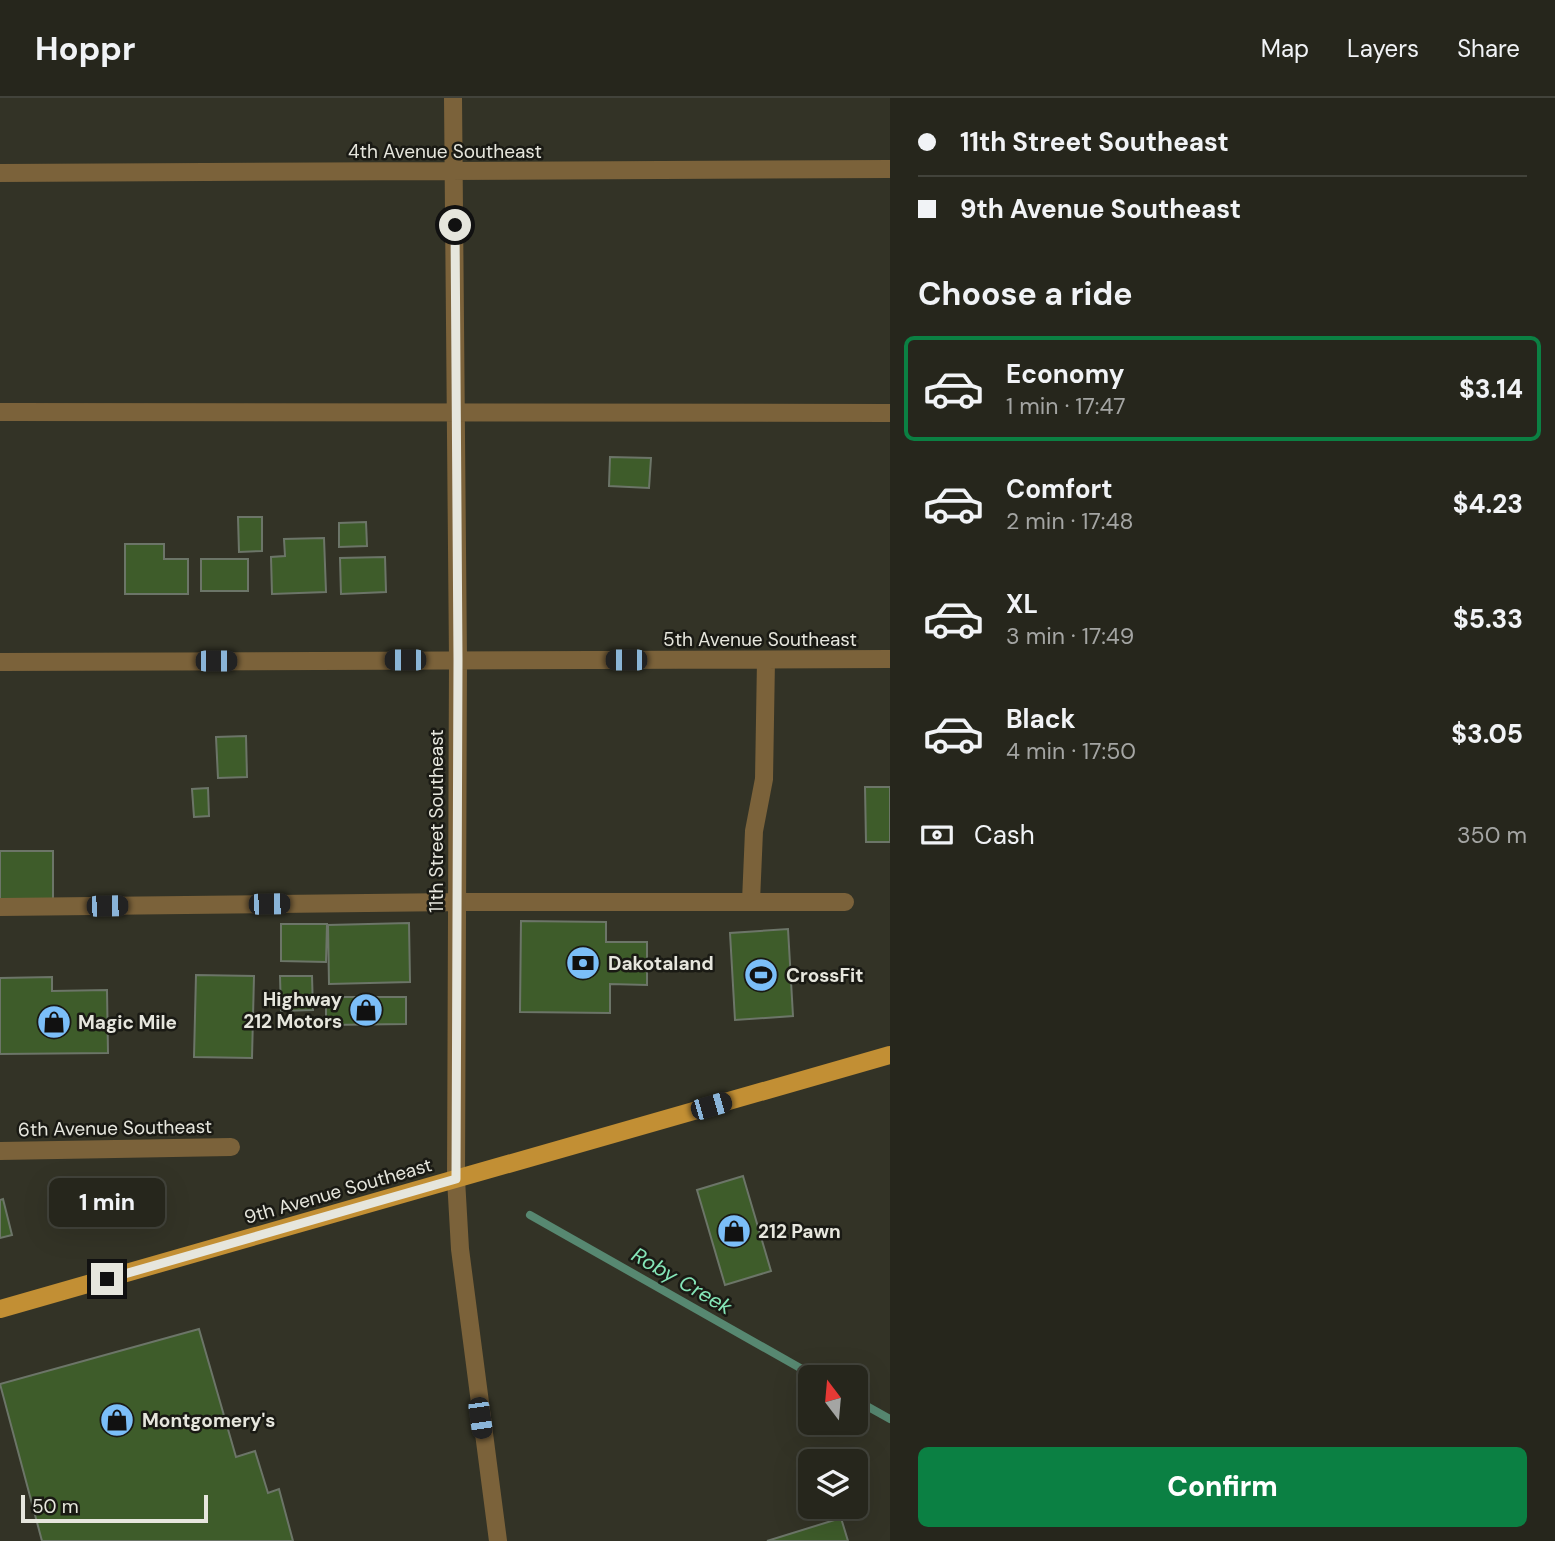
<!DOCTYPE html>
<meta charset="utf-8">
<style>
:root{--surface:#26261c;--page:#323229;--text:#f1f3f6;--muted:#a4a5a3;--line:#42433b;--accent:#0b8043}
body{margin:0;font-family:"DM Sans",sans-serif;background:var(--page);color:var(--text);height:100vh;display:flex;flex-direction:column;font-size:26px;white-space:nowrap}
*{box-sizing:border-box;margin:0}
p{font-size:23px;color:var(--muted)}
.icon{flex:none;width:38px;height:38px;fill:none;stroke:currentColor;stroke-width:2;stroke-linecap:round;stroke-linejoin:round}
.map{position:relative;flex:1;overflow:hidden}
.panel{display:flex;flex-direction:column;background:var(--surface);width:665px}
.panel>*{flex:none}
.hud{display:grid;align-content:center;height:154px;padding:0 28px;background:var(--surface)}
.needle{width:46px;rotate:344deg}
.controls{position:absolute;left:798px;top:1267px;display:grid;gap:14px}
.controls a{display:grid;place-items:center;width:70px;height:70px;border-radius:10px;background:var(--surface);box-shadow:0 7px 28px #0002,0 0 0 2px var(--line);font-size:35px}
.scale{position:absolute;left:21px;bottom:18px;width:187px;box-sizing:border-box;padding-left:7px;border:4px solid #e6e6dd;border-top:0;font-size:19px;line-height:24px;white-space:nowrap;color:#e6e6dd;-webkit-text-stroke:5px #1a1a14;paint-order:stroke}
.end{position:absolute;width:32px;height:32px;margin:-16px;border:9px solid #e6e6dd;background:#111;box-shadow:0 0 0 4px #111}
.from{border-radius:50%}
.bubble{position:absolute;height:49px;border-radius:10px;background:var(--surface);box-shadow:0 7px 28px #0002,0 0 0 2px var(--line);font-size:23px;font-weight:800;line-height:49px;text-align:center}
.car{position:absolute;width:21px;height:42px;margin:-21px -10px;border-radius:9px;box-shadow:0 0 5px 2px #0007;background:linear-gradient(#222 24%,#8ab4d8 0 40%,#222 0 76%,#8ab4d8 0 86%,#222 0)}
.hud b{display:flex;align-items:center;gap:24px;height:66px;font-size:26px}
.hud b+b{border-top:2px solid var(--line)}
.hud i{width:18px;height:18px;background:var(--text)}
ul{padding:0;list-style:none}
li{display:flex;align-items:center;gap:21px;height:105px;margin:0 14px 10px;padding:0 14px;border:4px solid transparent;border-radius:10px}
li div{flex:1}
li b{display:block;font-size:26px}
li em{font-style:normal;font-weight:800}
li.selected{border-color:var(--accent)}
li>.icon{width:63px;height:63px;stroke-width:1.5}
h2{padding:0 28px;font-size:32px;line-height:84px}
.pay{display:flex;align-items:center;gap:18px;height:77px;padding:0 28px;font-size:26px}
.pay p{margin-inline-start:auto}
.cta{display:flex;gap:14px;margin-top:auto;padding:14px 28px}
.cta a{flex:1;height:80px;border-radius:10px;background:var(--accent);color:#fff;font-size:28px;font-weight:800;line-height:80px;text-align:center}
header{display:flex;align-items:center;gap:42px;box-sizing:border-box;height:98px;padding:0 35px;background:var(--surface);border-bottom:2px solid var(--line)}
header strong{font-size:33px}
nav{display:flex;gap:38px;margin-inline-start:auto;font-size:24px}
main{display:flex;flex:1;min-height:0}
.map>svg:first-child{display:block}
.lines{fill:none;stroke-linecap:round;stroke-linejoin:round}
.stream{stroke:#578871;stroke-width:8}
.building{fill:#3e5c2a;stroke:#6c7568;stroke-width:2}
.minor{stroke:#7b623a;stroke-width:18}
.major{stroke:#c28f34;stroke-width:18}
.route{stroke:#e6e6dd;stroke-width:9}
.labels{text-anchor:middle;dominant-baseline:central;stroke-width:5;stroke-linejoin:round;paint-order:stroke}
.street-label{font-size:19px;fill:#e6e6dd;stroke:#1a1a14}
.poi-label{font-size:19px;font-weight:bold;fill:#e6e6dd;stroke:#1a1a14;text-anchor:start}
.water-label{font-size:21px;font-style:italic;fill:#85e6b8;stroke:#1a1a14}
</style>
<header>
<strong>Hoppr</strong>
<nav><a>Map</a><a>Layers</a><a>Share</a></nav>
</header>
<main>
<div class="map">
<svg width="890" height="1443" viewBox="0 0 890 1443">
<rect width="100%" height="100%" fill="#333326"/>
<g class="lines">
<path class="stream" d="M530,1117L816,1279
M856,1302L890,1321"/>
</g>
<path class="building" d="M610,359L651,360L649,390L609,388Z
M238,419H262V453L239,454Z
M366,424L367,448L339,449V425Z
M324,440L326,494L272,496L271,459L285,458L284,441Z
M125,446H164V461H188V496H125Z
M385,459L386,494L341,496L340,460Z
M201,461H248V493H201Z
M246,638L247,679L218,680L216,639Z
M865,689H890V744H866Z
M208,690L209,718L194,719L192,691Z
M0,753H53V801H0Z
M521,823L606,824V844H647V887L610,886V915L520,914Z
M409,825L410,884L329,886L328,827Z
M281,826H327L326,864L281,863Z
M788,831L793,918L735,922L730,835Z
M196,877L254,878L252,960L194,959Z
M280,878H312L313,912L281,913Z
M52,879V893L107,892L108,955L0,956V880Z
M326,899H406V926L326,927Z
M743,1078L771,1173L725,1187L697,1092Z
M3,1101L12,1137L0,1140V1102Z
M199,1231L236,1359L255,1353L268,1395L279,1391L293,1443H42L0,1286Z
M841,1420L848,1443H767Z"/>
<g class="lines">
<path class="minor" d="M453,0L458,562L456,1081L460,1151L498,1443
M0,75L890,71
M0,314L890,315
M0,564L890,561
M751,803L754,733L764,681L766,562
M0,809L457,804H845
M0,1053L231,1049"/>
<path class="major" d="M0,1211L890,957"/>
</g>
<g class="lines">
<path class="route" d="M107,1181L456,1081L458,562L455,127"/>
</g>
<defs>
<g id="bank-disc" transform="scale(1.75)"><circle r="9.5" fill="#7bbef8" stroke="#1a1a14"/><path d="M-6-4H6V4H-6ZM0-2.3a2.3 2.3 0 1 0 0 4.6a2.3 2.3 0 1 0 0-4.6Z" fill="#111"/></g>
<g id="stadium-disc" transform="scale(1.75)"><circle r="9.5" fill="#7bbef8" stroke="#1a1a14"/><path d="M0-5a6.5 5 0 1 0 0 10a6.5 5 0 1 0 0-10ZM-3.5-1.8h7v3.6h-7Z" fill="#111"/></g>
<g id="shop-disc" transform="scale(1.75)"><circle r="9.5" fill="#7bbef8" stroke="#1a1a14"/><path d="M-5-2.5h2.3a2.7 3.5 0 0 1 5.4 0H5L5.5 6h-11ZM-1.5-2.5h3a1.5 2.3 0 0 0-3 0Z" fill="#111"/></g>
</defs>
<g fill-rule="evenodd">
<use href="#bank-disc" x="583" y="865"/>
<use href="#stadium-disc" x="761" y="877"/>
<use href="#shop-disc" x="366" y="912"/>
<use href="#shop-disc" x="54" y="924"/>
<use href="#shop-disc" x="734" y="1133"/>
<use href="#shop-disc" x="117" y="1322"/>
</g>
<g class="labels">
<g class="street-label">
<text x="445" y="53">4th Avenue Southeast</text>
<text x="760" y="541">5th Avenue Southeast</text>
<text transform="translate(436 723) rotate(-90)">11th Street Southeast</text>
<text transform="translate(115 1030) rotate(-1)">6th Avenue Southeast</text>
<text transform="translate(338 1093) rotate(-16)">9th Avenue Southeast</text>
</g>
<g class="poi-label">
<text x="608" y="865">Dakotaland</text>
<text x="786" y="877">CrossFit</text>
<text x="342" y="901" text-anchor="end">Highway<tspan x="342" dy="22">212 Motors</tspan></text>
<text x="78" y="924">Magic Mile</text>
<text x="758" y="1133">212 Pawn</text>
<text x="142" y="1322">Montgomery's</text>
</g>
<g class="water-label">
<text transform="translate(682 1183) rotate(30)">Roby Creek</text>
</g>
</g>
</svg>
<div class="controls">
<a><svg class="needle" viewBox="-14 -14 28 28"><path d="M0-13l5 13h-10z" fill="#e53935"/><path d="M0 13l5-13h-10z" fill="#a4a5a3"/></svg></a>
<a><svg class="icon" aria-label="layers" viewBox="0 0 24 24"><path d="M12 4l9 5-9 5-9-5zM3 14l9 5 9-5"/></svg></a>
</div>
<div class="scale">50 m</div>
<i class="end from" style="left:455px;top:127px"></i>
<i class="end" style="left:107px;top:1181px"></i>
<div class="bubble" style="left:49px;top:1080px;width:116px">1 min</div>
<i class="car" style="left:405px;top:562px;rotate:270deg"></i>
<i class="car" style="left:626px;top:562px;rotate:270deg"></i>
<i class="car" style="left:216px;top:563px;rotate:90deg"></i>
<i class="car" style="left:269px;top:806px;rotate:89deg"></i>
<i class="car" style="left:107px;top:808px;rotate:89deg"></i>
<i class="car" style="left:711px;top:1008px;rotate:74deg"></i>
<i class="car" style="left:480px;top:1320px;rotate:172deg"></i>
</div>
<section class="panel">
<div class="hud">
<b><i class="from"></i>11th Street Southeast</b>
<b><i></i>9th Avenue Southeast</b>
</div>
<h2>Choose a ride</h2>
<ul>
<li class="selected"><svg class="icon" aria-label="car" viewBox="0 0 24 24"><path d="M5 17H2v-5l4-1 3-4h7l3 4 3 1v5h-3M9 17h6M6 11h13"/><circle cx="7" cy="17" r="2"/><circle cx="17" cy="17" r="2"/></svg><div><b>Economy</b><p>1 min · 17:47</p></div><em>$3.14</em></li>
<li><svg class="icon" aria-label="car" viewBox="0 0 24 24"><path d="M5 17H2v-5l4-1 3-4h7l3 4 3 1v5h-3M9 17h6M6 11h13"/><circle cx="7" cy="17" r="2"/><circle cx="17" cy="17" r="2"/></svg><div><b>Comfort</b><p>2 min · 17:48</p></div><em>$4.23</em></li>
<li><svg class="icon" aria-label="car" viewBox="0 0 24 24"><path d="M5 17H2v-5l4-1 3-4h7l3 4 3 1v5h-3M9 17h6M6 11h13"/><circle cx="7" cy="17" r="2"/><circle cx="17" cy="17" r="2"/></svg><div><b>XL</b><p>3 min · 17:49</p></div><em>$5.33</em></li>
<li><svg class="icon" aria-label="car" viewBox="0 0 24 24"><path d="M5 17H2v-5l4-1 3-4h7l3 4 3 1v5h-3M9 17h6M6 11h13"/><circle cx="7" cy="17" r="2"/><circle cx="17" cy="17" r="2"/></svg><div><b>Black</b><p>4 min · 17:50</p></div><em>$3.05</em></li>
</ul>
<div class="pay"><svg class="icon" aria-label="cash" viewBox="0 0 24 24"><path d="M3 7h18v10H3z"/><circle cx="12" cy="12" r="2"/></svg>Cash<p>350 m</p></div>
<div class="cta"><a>Confirm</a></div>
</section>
</main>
